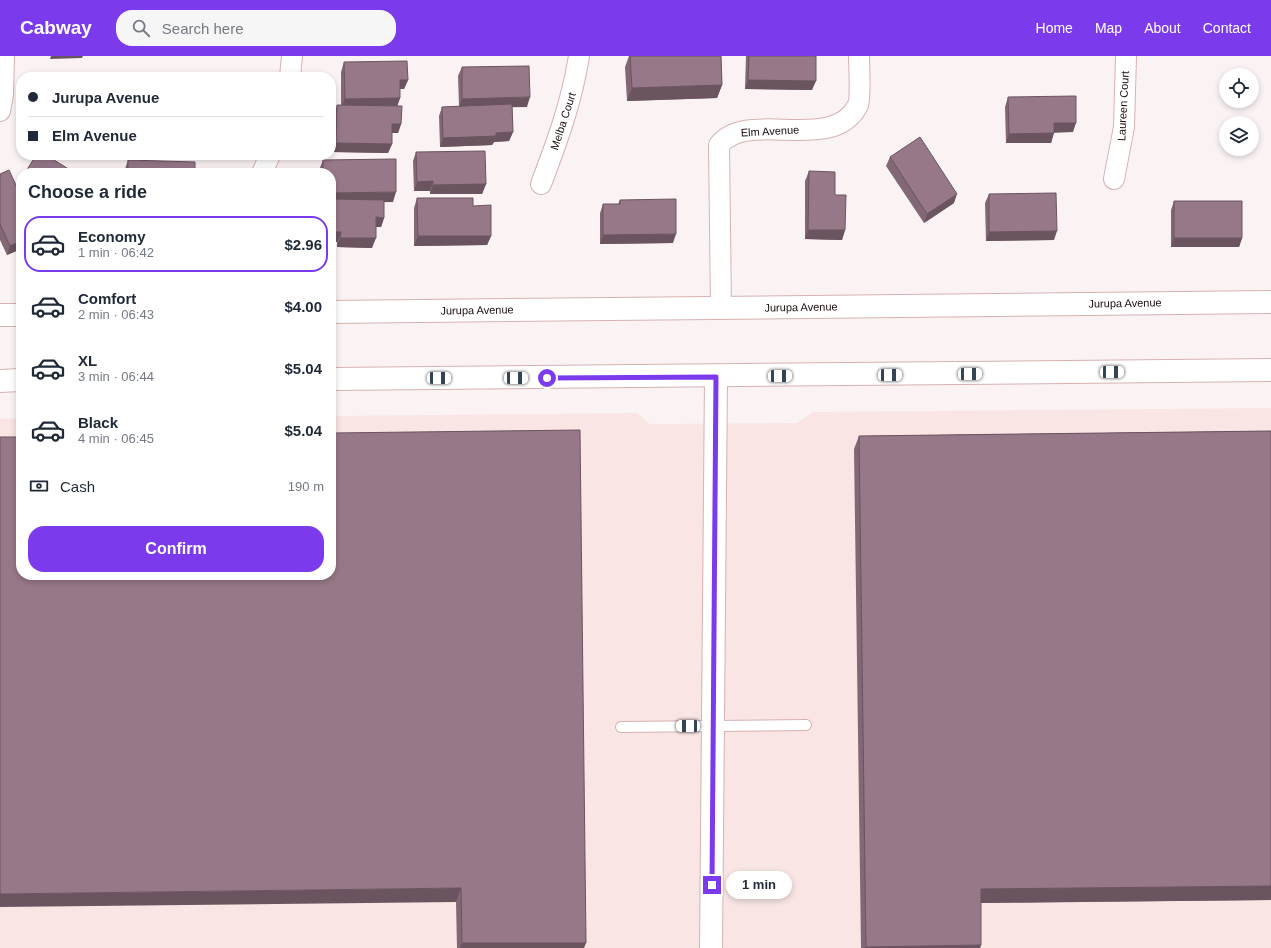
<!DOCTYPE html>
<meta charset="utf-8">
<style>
:root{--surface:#fff;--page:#f6f6f7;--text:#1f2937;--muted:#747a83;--line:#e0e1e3;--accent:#7c3aed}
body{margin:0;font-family:Helvetica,sans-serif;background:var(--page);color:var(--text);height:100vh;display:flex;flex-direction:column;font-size:15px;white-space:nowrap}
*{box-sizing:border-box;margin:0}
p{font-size:13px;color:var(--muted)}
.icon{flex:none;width:22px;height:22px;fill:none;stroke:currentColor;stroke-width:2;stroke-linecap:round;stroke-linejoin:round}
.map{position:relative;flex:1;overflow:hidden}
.drawer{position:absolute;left:16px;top:112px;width:320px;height:412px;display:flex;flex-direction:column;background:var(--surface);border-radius:16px;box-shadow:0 2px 6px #0003}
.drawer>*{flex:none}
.hud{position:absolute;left:16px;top:16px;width:320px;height:88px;border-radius:16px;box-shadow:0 2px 6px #0003;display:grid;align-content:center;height:88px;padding:0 12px;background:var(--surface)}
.buttons{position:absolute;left:1219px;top:12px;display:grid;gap:8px}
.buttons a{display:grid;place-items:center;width:40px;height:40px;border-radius:50%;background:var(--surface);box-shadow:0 2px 6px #0003;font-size:20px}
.end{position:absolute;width:18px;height:18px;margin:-9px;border:5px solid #7c3aed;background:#fff;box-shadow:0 0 0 2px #fff}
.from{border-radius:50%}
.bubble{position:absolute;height:28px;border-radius:14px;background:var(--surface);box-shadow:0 2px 6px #0003;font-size:13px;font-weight:700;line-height:28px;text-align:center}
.car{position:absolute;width:12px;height:24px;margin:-12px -6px;border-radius:5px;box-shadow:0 0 3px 1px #0007;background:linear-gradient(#fff 24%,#345 0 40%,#fff 0 76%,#345 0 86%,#fff 0)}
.hud b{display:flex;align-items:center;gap:14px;height:38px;font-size:15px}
.hud b+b{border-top:1px solid var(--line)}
.hud i{width:10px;height:10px;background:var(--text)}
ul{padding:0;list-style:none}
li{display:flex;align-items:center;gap:12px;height:56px;margin:0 8px 6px;padding:0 4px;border:2px solid transparent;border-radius:16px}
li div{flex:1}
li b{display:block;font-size:15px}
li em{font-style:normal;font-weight:700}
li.current{border-color:var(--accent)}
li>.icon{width:36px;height:36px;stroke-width:1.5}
h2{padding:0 12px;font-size:18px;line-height:48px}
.pay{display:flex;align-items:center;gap:10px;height:44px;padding:0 12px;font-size:15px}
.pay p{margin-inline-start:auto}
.action{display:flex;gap:8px;margin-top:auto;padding:8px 12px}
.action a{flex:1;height:46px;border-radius:16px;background:var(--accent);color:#fff;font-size:16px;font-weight:700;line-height:46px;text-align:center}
header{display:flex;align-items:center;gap:24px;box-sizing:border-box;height:56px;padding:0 20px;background:var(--accent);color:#fff}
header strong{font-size:19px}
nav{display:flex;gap:22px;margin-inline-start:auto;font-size:14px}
.search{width:280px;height:36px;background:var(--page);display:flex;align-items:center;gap:10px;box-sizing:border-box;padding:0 14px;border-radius:16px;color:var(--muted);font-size:15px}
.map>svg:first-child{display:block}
.built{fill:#f8e5e4}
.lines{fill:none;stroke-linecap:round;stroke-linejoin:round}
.lane-casing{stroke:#d7b1b1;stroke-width:12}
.street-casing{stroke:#d7b1b1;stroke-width:22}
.secondary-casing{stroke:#d7b1b1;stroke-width:24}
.primary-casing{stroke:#d7b1b1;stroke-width:24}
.lane{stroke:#fff;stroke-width:10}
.street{stroke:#fff;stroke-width:20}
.secondary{stroke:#fff;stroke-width:22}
.primary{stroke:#fff;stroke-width:22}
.wall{fill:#826775}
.shaded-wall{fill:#6a545f}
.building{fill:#977888;stroke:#6a545f}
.route{stroke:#7c3aed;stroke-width:5}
.labels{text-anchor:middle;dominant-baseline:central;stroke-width:3;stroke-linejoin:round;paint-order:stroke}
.street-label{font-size:11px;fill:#1b0e0e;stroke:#fff}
</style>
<header>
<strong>Cabway</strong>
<div class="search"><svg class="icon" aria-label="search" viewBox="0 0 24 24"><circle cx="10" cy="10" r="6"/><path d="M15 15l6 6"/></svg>Search here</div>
<nav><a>Home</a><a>Map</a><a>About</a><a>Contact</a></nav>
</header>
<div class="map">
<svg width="1271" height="892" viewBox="0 0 1271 892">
<rect width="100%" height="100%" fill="#fbf3f3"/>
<path class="built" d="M1271,352V892H0V363L21,362V519H331V360L637,357L650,368L797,367L813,356Z"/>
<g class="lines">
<g class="lane-casing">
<path id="lane" d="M621,671L806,669"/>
</g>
<g class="street-casing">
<path id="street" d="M290,21L292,0
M0,55L3,39L4,0
M262,117L270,99
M1114,123L1124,71L1126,0
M541,128C557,86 572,45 579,0
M721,252L719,89C748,52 833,99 858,49C861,42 859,9 859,0"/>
</g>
<g class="secondary-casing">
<path id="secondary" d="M711,892L716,321"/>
</g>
<g class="primary-casing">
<path id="primary" d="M331,256L1271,246
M0,259H21
M331,323L1271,314
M0,325L21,324"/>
</g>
<use href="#lane" class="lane"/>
<use href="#street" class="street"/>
<use href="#secondary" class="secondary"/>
<use href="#primary" class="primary"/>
</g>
<path class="wall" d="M629,0H721L722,29L717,42L627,45L625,11Z
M746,0H816L812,34L745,33Z
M344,6L408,24L404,33H400V42L397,50L401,68L398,77H392V88L388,97L333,96L334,58L337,49H341V16Z
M462,11L527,51H512L513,76L509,85L494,86L492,89L440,91L439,60L442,51L459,50L458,20Z
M1008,41L1073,76H1054L1051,87H1006L1005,51Z
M416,96L486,128L482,138H430V135H414L413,105Z
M890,101L954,147L924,167L886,110Z
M128,104L195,117H125V113Z
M323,104L393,146H384V162L381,171H376L372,192L337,191V186L331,117H319V114Z
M809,115L835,139L845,174L842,184L805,183V125Z
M0,118L21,193L7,199L0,184Z
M21,124V132L18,131Z
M989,138L1054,184L986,185L985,147Z
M417,142L473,150L491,180L487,189L414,190V152Z
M620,144L673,187L600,188V157L603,148H618Z
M1174,145L1242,182L1239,191H1171V154Z
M1271,375V844L981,847V889L980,892H861L854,393L859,380Z
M0,381L584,892H457L456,846Z"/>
<path class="shaded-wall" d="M51,0H83L82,2L50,3Z
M400,24H408L404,33H396Z
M748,24L816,25L812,34L745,33Z
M722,29L717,42L627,45L632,32Z
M530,41L527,51L459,52L462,43Z
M400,42L397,51L341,52L345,43Z
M1054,67H1076L1073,76L1050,77Z
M392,68H401L398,77H389Z
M513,76L509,85L494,86L492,89L440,91L443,82L496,77Z
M1054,77L1051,87H1006L1009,78Z
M336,87L392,88L388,97L333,96Z
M148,99H191L190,100L147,101Z
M433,125L430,135H414L417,126Z
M486,128L482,138H430L433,129Z
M396,136L393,146L331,147V137Z
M957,138L954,147L924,167L927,158Z
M376,161L384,162L381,171H373Z
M808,174H845L842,184L805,183Z
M1057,175L1054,184L986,185L989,176Z
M331,176H341L337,186H331Z
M676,178L673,187L600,188L603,179Z
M418,180H491L487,189L414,190Z
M340,182H376L372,192L337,191Z
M1174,182H1242L1239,191H1171Z
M21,185V193L7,199L10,190Z
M1271,830V844L976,847L981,833Z
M461,832L456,846L0,851V838Z
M462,887H586L584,892H460Z
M981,889L980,892H865L866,891Z"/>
<path class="building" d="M630,0H721L722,29L632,32Z
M749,0H816V25L748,24Z
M407,5L408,24H400V42L345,43L344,6Z
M529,10L530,41L462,43V11Z
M1076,40V67H1054V77L1009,78L1008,41Z
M512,48L513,76L496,77V80L443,82L442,51Z
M337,49L402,50L401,68H392V88L336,87Z
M920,81L957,138L927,158L890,101Z
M485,95L486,128L433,129V125L417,126L416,96Z
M36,99H46L75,117H25Z
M396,103V136L331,137V117H323V104Z
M128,104L195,106V117H128Z
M9,114L21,140V185L10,190L0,168V118Z
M809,115L835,116V139H846L845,174H808Z
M1056,137L1057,175L989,176V138Z
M417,142H473V150L491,149V180H418Z
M331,143L384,144V162L376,161V182H340L341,176H331Z
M676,143V178L603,179V148H620V144Z
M1174,145H1242V182H1174Z
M580,374L586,887H462L461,832L0,838V381H21V519H331V377Z
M1271,375V830L981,833V889L866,891L859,380Z"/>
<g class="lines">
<path class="route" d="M547,322L716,321L712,829"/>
</g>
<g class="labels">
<g class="street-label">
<text transform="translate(1123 50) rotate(-87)">Laureen Court</text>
<text transform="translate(563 65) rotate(-72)">Melba Court</text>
<text transform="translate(770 75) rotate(-3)">Elm Avenue</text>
<text transform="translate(1125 247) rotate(-1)">Jurupa Avenue</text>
<text transform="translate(801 251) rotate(-1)">Jurupa Avenue</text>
<text transform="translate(477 254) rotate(-1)">Jurupa Avenue</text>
</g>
</g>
</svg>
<div class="buttons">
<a><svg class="icon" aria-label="locate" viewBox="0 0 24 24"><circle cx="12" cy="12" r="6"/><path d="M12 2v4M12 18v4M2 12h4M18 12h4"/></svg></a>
<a><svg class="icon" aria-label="layers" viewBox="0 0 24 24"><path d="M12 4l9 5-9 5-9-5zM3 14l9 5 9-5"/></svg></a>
</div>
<i class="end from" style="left:547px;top:322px"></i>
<i class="end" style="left:712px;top:829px"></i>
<div class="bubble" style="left:726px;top:815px;width:66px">1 min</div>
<i class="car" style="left:1112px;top:316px;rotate:89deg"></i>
<i class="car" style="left:970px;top:318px;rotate:89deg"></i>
<i class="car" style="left:890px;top:319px;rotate:89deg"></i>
<i class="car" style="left:780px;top:320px;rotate:89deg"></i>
<i class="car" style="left:439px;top:322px;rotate:90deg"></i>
<i class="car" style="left:516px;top:322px;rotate:90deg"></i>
<i class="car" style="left:688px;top:670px;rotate:270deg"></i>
<div class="hud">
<b><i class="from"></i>Jurupa Avenue</b>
<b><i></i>Elm Avenue</b>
</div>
<section class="drawer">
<h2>Choose a ride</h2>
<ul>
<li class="current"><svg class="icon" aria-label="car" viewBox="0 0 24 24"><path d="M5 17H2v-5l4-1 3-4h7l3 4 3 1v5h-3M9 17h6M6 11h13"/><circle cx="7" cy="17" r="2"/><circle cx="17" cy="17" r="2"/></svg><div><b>Economy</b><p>1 min · 06:42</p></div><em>$2.96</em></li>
<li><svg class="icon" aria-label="car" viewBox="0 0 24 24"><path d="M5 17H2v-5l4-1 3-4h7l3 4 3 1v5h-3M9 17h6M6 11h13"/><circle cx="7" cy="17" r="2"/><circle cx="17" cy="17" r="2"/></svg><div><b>Comfort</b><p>2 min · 06:43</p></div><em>$4.00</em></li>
<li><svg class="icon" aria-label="car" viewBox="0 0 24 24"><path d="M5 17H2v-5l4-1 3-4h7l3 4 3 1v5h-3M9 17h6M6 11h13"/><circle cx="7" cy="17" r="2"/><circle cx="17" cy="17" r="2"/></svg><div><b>XL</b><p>3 min · 06:44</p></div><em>$5.04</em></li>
<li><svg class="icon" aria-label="car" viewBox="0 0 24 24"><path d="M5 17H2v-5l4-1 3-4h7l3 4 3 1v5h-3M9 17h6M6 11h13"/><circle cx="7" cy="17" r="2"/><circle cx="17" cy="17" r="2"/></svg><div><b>Black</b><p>4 min · 06:45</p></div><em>$5.04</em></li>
</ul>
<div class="pay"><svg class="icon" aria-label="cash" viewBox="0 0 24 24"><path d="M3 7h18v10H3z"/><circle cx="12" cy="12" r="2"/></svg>Cash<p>190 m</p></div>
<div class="action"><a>Confirm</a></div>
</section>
</div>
